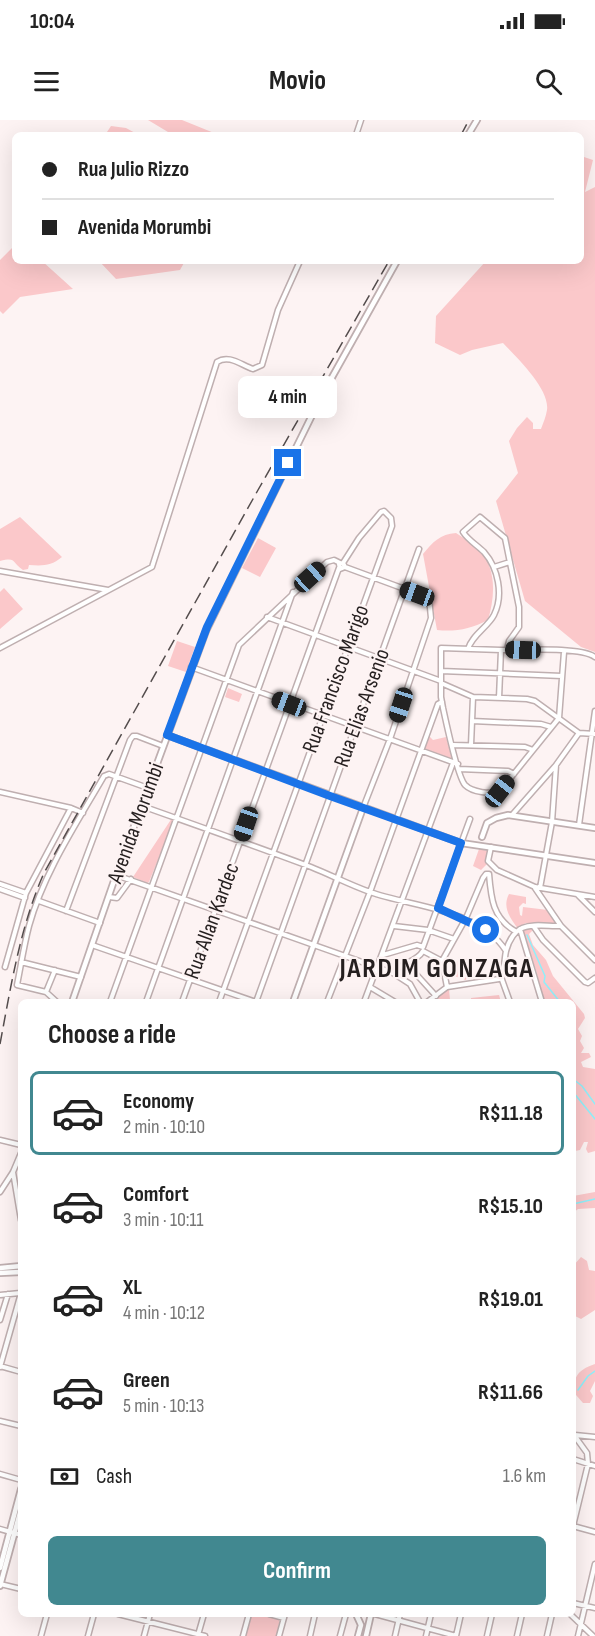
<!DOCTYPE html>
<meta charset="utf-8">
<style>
:root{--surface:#fff;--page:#f2f2f2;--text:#222;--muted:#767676;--line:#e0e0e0;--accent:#418890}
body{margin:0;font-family:"Sofia Sans Condensed",sans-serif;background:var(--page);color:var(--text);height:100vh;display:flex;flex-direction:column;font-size:22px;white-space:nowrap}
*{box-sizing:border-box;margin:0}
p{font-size:20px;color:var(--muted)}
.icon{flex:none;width:33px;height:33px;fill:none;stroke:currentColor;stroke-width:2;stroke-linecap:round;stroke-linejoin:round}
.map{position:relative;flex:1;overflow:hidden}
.side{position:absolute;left:18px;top:879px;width:558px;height:618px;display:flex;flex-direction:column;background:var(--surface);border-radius:9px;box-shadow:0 6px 24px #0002}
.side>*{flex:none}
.top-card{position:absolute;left:12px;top:12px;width:572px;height:132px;border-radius:9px;box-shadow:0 6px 24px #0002;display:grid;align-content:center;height:132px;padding:0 30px;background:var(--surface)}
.end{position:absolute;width:27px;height:27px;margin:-14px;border:8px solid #1a73e8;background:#fff;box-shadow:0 0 0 3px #fff}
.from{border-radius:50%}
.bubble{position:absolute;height:42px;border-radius:9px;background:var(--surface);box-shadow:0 6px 24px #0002;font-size:20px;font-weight:700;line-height:42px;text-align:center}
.car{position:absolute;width:18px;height:36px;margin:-18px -9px;border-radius:8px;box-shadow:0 0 4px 2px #0007;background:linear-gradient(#222 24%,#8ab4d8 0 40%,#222 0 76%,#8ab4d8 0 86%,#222 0)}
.top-card b{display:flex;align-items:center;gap:21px;height:57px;font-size:22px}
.top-card b+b{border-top:2px solid var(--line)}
.top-card i{width:15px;height:15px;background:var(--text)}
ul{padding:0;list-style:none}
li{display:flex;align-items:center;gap:18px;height:84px;margin:0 12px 9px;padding:0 18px;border:3px solid transparent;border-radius:9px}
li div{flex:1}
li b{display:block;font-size:22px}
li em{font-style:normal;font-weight:700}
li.active{border-color:var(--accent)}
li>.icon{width:54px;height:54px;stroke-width:1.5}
h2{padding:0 30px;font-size:27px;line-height:72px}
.pay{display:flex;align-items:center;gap:15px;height:66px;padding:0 30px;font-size:22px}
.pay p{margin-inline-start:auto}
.button{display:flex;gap:12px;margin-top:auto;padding:12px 30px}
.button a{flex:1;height:69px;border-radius:9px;background:var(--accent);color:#fff;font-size:24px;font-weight:700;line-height:69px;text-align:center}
.status{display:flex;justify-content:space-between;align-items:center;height:42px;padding:0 30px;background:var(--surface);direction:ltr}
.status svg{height:16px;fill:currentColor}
header{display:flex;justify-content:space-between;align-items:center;height:78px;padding:0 30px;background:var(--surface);font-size:27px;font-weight:700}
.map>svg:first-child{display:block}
.green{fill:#fbc8ca}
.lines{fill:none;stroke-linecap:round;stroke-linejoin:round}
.stream{stroke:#8feffa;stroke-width:1.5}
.minor-casing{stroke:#bfafb0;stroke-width:7}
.major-casing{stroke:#bfafb0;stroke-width:8}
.minor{stroke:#fff;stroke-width:4}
.major{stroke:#fff;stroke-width:4.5}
.rail{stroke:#544d4d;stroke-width:1.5;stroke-dasharray:12 6;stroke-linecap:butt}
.route{stroke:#1a73e8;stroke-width:8}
.labels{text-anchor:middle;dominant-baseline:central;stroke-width:4.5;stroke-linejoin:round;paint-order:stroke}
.street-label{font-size:22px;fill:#251f1f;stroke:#fdf3f3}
.district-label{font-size:28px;font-weight:bold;letter-spacing:1.5px;fill:#251f1f;stroke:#fdf3f3}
</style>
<div class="status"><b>10:04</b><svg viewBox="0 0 49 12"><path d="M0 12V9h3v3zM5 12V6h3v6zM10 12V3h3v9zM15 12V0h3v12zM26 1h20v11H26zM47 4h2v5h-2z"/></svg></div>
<header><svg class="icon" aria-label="menu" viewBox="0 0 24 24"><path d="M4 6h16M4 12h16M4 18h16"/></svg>Movio<svg class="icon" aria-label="search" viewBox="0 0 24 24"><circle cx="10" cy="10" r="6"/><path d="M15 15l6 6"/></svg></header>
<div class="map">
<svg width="595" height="1516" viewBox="0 0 595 1516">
<rect width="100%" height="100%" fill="#fdf3f3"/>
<path class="green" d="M148,0H182L219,15H173Z
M111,6L126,8L139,15H105Z
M584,37L593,40L585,72L595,67V532L581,527L525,481L496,381L518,353L509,321L517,308L527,297L533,303V309H541C543,303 546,297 547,290C550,269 517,238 503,223L472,230L460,235L435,223L436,196L486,141H580L581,40Z
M15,125V141H42L73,169L20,177L3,194L0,191V140Z
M99,141H185L180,150L116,159Z
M20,397L62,437C51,446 43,446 29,445L28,449L23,450C11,442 17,437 0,441V409Z
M456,413C463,418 473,422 479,429C497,449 495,476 488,500C471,509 455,512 437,510L423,434C433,422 440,414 456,413Z
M258,418L276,428L260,457L242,448Z
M4,468L23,489L0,509V472Z
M177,521L195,527L186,552L168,546Z
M228,568L242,574L239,582L225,577Z
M429,616L433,620L446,617L453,642L423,632Z
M172,698L174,700L149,762L147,763L133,757Z
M479,729L489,731L487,744L481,750L473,746Z
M509,774L526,777V784L523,783L519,787L520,795L522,796L523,787L548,790L556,801V804L554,805L524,803L534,809L529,814L533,825L546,840L553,856L584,894L585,898L578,909L582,916L580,921L584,928L581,933H589L591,937L581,942L583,947L595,949V1031L588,1033L586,1029L588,1022H584L580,1030L575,1031L573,1027V882H544L536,850L521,809H518C510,798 502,787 509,774Z
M459,837L472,840L466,860L454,856Z
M449,869L450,880L453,882H430Z
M499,875L501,882H471V878Z
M595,1072V1088L578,1089L573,1093V1076Z
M581,1137L587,1141L589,1150L595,1151V1190L581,1199L573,1195V1146Z
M595,1244V1261L590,1271L593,1276L590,1283H583L576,1275L573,1277C573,1259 576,1250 595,1244Z
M252,1494H261L280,1499L276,1516H246Z"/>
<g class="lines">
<path class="stream" d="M527,815L545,856L544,862L560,882
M573,959L582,966L595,984
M573,972L595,999
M573,1084L595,1079
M578,1270L588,1256L595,1251"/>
<g class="minor-casing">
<path id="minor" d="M356,15L361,0
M345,447L429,478L431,498L390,619L363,688
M494,447L510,442
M0,451L108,470
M267,497L441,561
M0,528L152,447L217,242C229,234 241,245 253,249L262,245L278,190L300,141
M468,529C472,515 488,507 494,495C504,475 498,448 484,432C477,425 468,420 463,412L480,397L505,418L519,487V507L509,521L507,530
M564,532L559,598L500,671C491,675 472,672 465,665C458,657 446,602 443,588L441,577V528L501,530H507C527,530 580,527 595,537
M191,547L458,644
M441,551L562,556
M441,563L473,577L527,579L535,581L579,613L595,614
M499,578L501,530
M472,601L541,604L551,607
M453,625L525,627L533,630
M471,625L473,577
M459,649L508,651L514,654
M0,672L71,688L26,773L5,847
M142,686C198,706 255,726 311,747C331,755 350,765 370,772C412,787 480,789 506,831
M71,688L83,693
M512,695L556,645L579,613
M579,705L595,591
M491,727L488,741L497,750L535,767L595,777
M116,755L393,853L410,864L420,882
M0,764L26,773
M535,768L561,806L595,840
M540,768L552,702L556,645
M0,769L25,778
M578,775L595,792
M109,777L117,778L131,759
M39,781L100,803
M66,791L130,620L133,616H137L163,626
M394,806L428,810L454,819
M534,807L543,820L585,862L588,863L595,858
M520,809L542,882
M92,825L256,882
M423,827L470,699
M423,831L442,841
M383,835L417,825L423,827
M21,842L81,857
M406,843L436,876
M393,853C402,841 416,843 423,831
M501,857L510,882
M370,867L395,882
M447,867L442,841L466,798L483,758L486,754H489C491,779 493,798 515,811
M46,872L55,850
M57,882L46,872L17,865C21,845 24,825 29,806C44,752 77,703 104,656L109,654L148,668
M110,882L239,525L327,442L334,440L340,443
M146,882L293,472
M182,882L339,448
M219,882L392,406L391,398L384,391L381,392L359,418L343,443L339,444L340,449L345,447L343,443
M256,882L419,429
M327,882L370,772L438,584L442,582
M364,882L453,643
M427,882L447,867L499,859C505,851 504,840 506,831C515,799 534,806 561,806
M0,1020L21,1025
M13,1052L21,1100
M0,1072L13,1052L21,1033
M0,1175L20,1173
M0,1200L8,1174
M0,1246L21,1252
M0,1247L21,1173
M0,1301L21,1306
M575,1315L595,1317
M573,1339L595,1346
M0,1354L21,1360
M573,1406L588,1344L587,1333L574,1315
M573,1406L595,1412
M0,1409L21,1415
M0,1464L21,1469
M573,1483L595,1488
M118,1494L205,1516
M269,1494L284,1498
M375,1494L456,1516
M570,1494L593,1516
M198,1515L204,1494
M41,1516L47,1494
M88,1516L94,1494
M144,1516L150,1494
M243,1516L249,1494
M279,1516L285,1494
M310,1516L315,1494
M340,1516L346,1494
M395,1516L400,1494
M426,1516L431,1494
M456,1516L461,1494
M487,1516L492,1494
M517,1516L522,1494
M547,1516L552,1494
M578,1516L595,1444"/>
</g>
<g class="major-casing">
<path id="major" d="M468,15L477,0
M167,615L461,723L595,743
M482,717L487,703L496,698L508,695L595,708
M72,882L116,755L206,511L321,277L397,141
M293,882L363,688
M0,1148L21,1146
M0,1153L21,1152
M0,1448L21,1369
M0,1466L21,1389
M356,1494L361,1505L358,1516
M366,1516L371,1494"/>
</g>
<use href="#minor" class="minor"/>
<use href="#major" class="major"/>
<path class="rail" d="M461,15L469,0
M0,924C11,866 20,807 44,753L258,370L389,141"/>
</g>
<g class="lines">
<path class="route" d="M288,343L207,507L167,615L330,676L461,723L438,788L486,810"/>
</g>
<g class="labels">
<g class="street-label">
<text transform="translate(336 559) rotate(-70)">Rua Francisco Marigo</text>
<text transform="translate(362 588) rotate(-70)">Rua Elias Arsenio</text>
<text transform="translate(136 703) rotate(-70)">Avenida Morumbi</text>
<text transform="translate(212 801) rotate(-70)">Rua Allan Kardec</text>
</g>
<g class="district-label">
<text x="437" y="848">JARDIM GONZAGA</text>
</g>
</g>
</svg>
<i class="end from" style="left:486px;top:810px"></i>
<i class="end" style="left:288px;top:343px"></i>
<div class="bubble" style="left:238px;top:256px;width:99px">4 min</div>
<i class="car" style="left:310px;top:457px;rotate:48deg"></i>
<i class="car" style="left:417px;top:474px;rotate:290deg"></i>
<i class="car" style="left:523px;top:530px;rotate:272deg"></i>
<i class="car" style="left:289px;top:584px;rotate:291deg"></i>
<i class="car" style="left:401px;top:585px;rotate:198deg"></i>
<i class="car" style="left:500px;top:671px;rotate:38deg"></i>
<i class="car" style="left:246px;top:704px;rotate:199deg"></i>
<div class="top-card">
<b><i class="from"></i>Rua Julio Rizzo</b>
<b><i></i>Avenida Morumbi</b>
</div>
<section class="side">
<h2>Choose a ride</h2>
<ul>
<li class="active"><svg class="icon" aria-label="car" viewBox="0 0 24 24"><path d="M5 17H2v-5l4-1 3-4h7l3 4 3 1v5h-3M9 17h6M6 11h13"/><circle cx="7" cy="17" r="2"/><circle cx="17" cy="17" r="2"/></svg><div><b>Economy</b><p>2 min · 10:10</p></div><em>R$11.18</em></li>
<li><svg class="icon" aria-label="car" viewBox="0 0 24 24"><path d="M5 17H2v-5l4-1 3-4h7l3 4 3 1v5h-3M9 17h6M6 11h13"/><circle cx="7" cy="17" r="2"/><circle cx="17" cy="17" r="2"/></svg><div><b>Comfort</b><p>3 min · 10:11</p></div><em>R$15.10</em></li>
<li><svg class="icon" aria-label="car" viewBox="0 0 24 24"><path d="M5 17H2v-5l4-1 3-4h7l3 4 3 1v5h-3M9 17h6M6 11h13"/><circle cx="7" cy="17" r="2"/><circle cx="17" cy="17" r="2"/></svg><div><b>XL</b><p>4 min · 10:12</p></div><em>R$19.01</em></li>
<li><svg class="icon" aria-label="car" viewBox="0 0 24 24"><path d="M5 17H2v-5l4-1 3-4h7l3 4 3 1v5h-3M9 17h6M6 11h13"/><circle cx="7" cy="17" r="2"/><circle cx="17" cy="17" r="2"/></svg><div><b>Green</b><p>5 min · 10:13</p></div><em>R$11.66</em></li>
</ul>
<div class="pay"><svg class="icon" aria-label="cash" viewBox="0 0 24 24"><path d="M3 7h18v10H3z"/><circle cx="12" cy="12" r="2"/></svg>Cash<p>1.6 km</p></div>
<div class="button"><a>Confirm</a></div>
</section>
</div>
